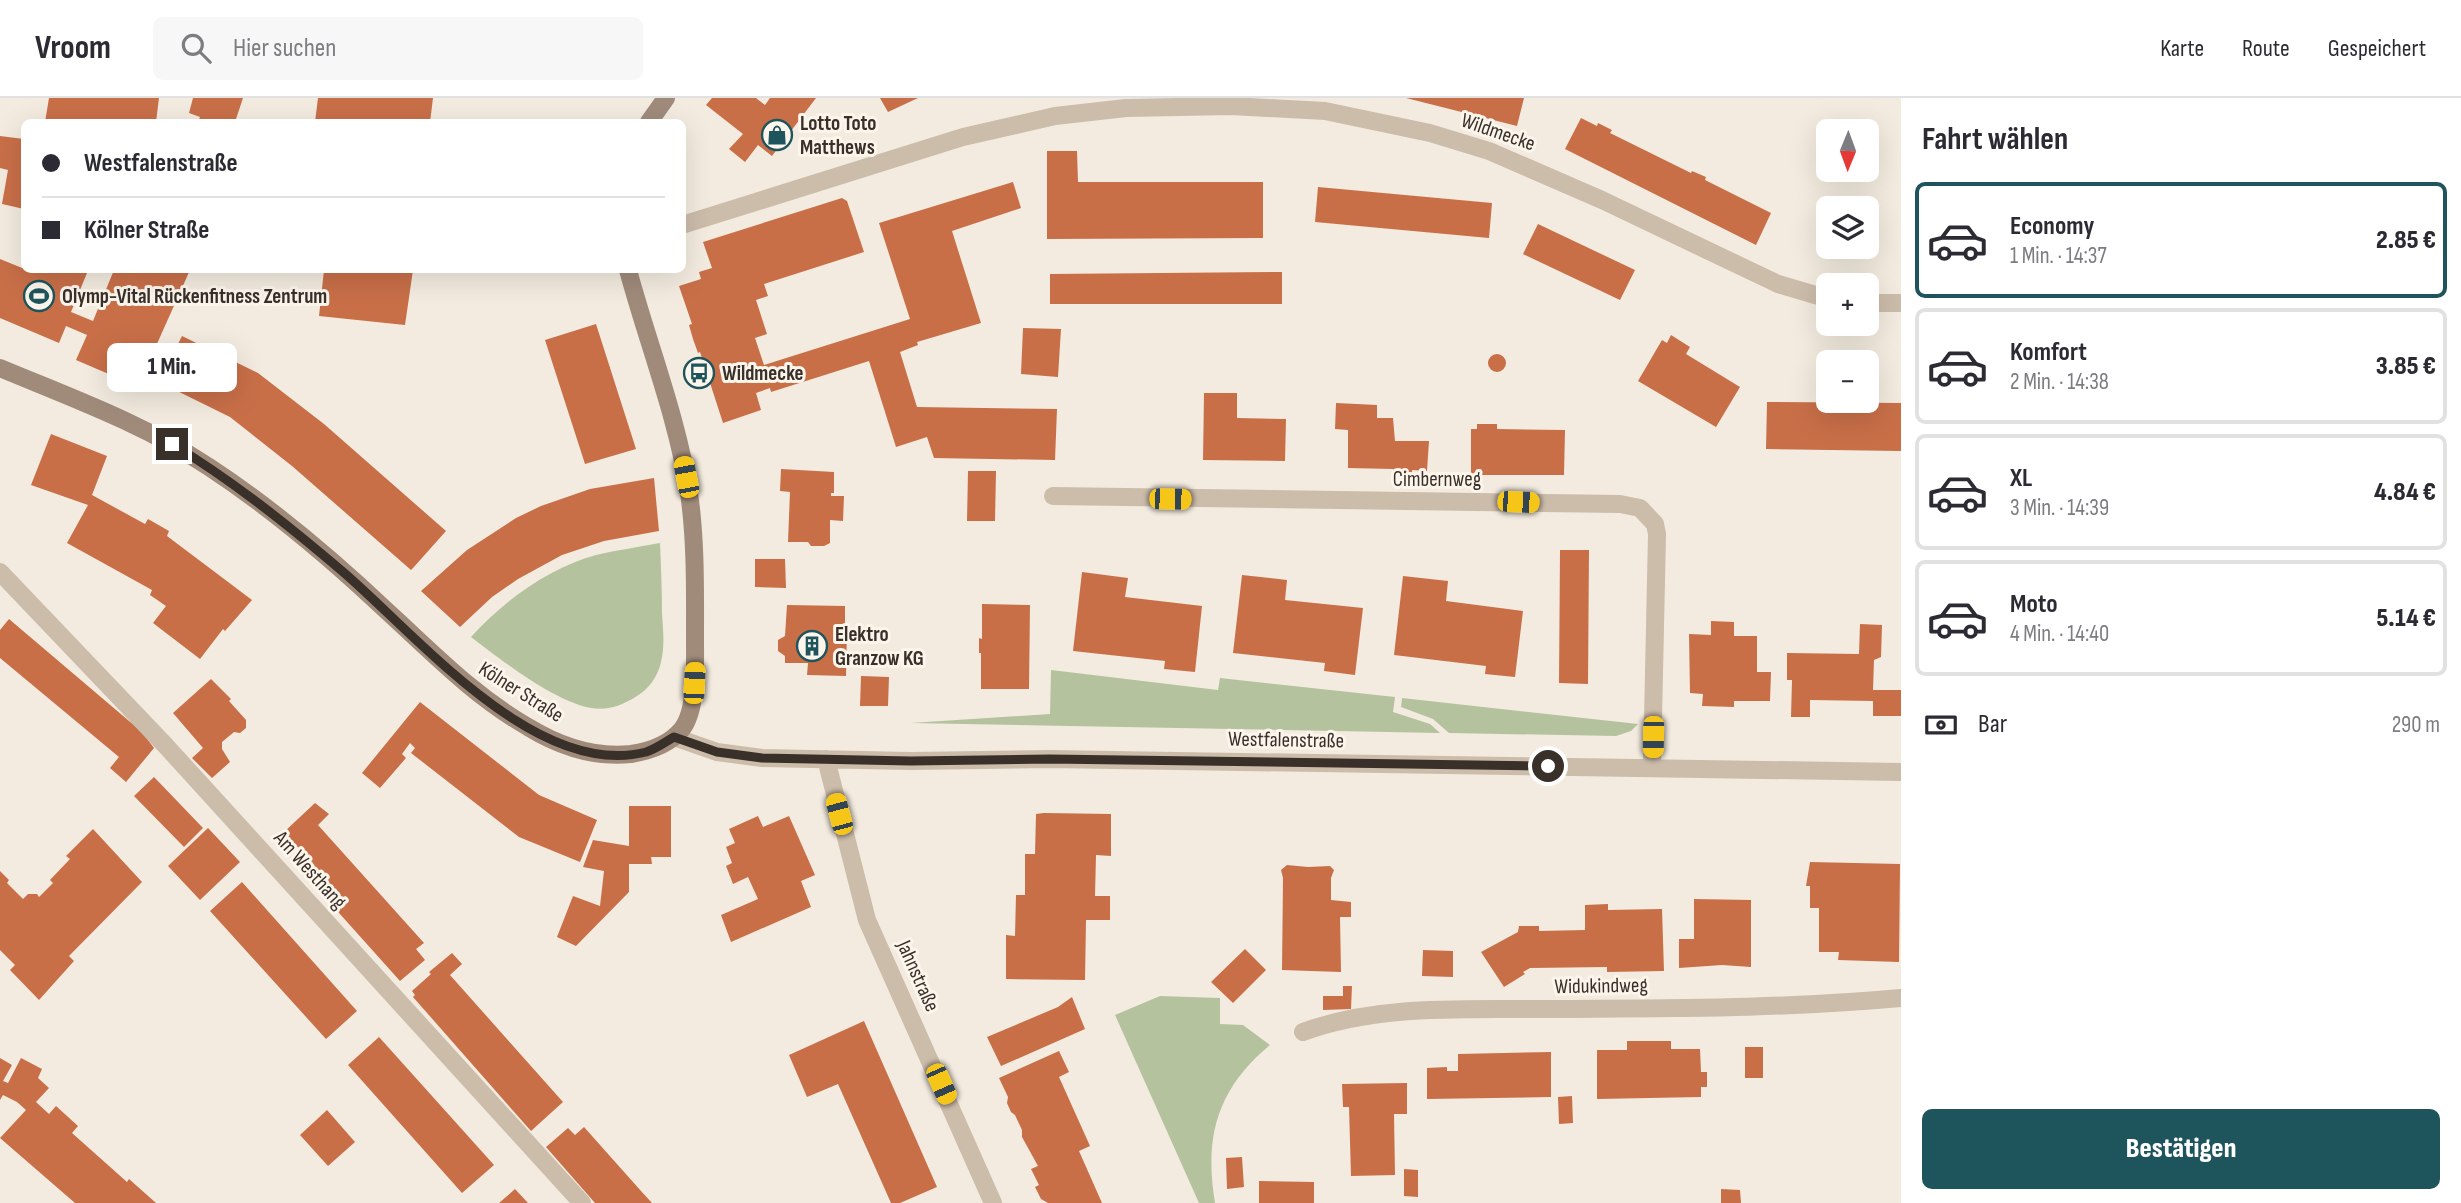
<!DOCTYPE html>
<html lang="de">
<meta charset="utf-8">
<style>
:root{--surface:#fff;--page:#f7f7f7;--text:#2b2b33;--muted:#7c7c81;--line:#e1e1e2;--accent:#1e545c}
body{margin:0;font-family:"Sofia Sans Condensed",sans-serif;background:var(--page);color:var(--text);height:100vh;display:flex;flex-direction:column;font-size:26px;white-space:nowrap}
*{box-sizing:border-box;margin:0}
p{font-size:23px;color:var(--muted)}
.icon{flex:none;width:38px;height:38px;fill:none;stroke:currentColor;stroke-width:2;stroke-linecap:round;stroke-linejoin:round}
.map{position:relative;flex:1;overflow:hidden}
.details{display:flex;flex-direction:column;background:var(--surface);width:560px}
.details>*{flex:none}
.banner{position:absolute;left:21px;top:21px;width:665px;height:154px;border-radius:10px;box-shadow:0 7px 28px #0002;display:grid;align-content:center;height:154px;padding:0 21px;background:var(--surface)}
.needle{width:46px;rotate:181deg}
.fabs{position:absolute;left:1816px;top:21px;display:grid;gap:14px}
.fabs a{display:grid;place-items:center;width:63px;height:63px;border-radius:10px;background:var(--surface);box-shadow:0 7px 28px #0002;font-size:35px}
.end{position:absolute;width:32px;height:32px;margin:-16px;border:9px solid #39302a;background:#fff;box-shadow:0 0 0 4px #fff}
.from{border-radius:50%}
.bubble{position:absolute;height:49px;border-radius:10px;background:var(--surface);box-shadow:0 7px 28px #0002;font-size:23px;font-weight:800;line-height:49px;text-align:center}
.car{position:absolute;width:21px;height:42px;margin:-21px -10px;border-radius:9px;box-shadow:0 0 5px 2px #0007;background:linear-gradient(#f5c518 24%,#345 0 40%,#f5c518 0 76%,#345 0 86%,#f5c518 0)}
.banner b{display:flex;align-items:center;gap:24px;height:66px;font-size:26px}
.banner b+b{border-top:2px solid var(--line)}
.banner i{width:18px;height:18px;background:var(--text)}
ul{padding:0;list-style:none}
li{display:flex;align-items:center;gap:21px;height:116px;margin:0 14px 10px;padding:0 7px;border:4px solid var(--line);border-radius:10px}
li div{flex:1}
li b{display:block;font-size:26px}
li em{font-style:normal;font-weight:800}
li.selected{border-color:var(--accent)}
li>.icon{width:63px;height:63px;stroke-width:1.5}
h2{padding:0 21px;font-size:32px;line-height:84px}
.pay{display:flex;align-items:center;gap:18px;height:77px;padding:0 21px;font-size:26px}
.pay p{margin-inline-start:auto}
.button{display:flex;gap:14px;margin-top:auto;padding:14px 21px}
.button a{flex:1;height:80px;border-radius:10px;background:var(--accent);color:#fff;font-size:28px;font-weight:800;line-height:80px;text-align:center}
header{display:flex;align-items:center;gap:42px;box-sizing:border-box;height:98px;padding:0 35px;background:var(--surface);border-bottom:2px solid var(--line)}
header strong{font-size:33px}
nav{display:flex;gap:38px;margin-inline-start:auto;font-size:24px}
.search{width:490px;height:63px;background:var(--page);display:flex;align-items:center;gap:18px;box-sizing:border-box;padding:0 24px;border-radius:10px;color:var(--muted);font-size:26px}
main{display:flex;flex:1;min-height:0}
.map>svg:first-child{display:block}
.green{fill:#b4c39e}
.building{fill:#c86f48}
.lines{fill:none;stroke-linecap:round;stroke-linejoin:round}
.street{stroke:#ccbcaa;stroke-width:18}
.secondary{stroke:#a08b7b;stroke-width:18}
.route{stroke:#39302a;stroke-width:9}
.labels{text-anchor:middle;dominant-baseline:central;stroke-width:6;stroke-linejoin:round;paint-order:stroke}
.poi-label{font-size:21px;font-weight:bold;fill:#39302a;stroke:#fbf5eb;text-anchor:start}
.street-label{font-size:21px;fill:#39302a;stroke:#fbf5eb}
</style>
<header>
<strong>Vroom</strong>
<div class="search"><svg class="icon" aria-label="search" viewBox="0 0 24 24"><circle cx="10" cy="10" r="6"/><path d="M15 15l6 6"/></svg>Hier suchen</div>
<nav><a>Karte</a><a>Route</a><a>Gespeichert</a></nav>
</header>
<main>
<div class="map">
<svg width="1901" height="1105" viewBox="0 0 1901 1105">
<rect width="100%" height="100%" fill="#f3ebdf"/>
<path class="green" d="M660,445C661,469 662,492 662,515C663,531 665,548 661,564C658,578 649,591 637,598C623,607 608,613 591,610C554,603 501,562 471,539C503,503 549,470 596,457C617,452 639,449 660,445Z
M1051,572L1218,592L1220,580L1395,599L1393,614L1430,626L1440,635L911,625L1050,616Z
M1402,600L1638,626L1631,633L1616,638L1449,635L1433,621L1401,609Z
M1160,898L1220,900V926L1243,927L1270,947C1217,991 1204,1039 1215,1105H1199L1115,917Z"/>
<path class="building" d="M49,0H159L156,24H45Z
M193,0H243L235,24H198L200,19L189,15Z
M318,0H433L430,24H315Z
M712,0H756L765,7L770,0H816L772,58L758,47L745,64L729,51L743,36L706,7Z
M880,0H918L888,14Z
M1406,0H1524L1517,28Z
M1581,20L1597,28L1598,25L1612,32L1610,35L1691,75L1692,73L1706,79L1705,82L1771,115L1756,147L1565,51Z
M0,38L24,41V111L2,106L8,72L0,70Z
M1047,53H1077L1078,84H1263V140L1047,141Z
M1013,84L1021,110L952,133L981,225L917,244L918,247L900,254L917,309L1057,311L1055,362L934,360L927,339L896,349L869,263L771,294L770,290L756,295L761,312L723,325L700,254L698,255L693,241L689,227L692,226L679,188L701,181L699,174L712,170L703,144L842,100L847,103L864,154L764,186L768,198L756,202L767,236L755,240L764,267L910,221L879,125Z
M1318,89L1492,105L1489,140L1315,124Z
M1538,126L1635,172L1620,202L1523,156Z
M0,161L32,174L33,172H78L87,175L71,214L93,223L114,172H190L143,277L130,271L125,283L76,262L87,237L66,228L59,245L0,220Z
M324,172H413L405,227L319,218Z
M1282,174V206H1050V176Z
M596,226L636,351L585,366L545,242Z
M1023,230L1061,231L1058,279L1021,276Z
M1671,237L1690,249L1686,256L1740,289L1716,329L1638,283L1662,242L1667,245Z
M182,238L258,275L324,326L446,433L413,470L411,472L292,368L230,319L159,284Z
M1488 265a9 9 0 1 1 18 0a9 9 0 1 1-18 0Z
M1204,295H1237V320L1286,321L1285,363L1203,362Z
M1767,304L1901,305V353L1766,351Z
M1336,305L1377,307V320H1393L1395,343H1429L1427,373L1412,372V376L1393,375V371L1348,370V332L1335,331Z
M1477,326H1497V331L1565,332L1564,377H1471V331H1477Z
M51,336L107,358L92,397L145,426L148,421L169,433L167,438L252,502L225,533L223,531L200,561L153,525L166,508L150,497L152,492L67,445L88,407L31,387Z
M781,371L834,374V395H831V398H844L843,423L830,422V445L824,448H811L808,444H788L790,394L780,393Z
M968,373H996L995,423H967Z
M654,380L659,433L604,443L562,457L518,481L492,499L460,529L421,493L467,452L516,420L541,408L590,391Z
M1560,452H1589L1588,586L1559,585Z
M755,461H785L786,490L755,489Z
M1082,474L1128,480L1125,499L1202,508L1195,574L1164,571L1165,563L1073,553Z
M1242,477L1287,482L1285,502L1363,510L1355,577L1324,573L1325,565L1233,555Z
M1403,478L1448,483L1446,503L1523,513L1515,579L1485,576L1486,568L1394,557Z
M982,506L1030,507L1029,591H981V555H979V540L982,541Z
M787,507L845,508V532H847L846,578L807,577L808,565H785V558L778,553V542L785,538Z
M9,521L142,634L154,650L126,684L110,670L119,659L0,560V532Z
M1711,523L1734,524V538H1757V574H1771L1770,603H1734V609L1702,608L1703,596L1690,595L1689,536L1711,537Z
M1860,526L1882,527L1881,559L1874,562L1873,592H1901V618H1873V603L1810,602V619H1791L1792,582H1787V555L1859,556Z
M861,578L889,579L888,608H860Z
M211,581L231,601L229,603L246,622V630L240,635L234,634L222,644V651L230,664L212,680L192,660L203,650L173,615Z
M420,604L539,697L597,722L580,764L519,739L411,655L415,650L410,645L402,656L406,660L380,690L362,675Z
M154,679L203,730L184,749L134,698Z
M315,705L329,716L318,727L424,845L416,851L425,862L400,883L305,777L315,768L284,734Z
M629,708H671V759H651L652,766H629V794L576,848L557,839L573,798L600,808L604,773L583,769L593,742L629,748Z
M1044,715L1111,716V758L1096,757L1095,798H1110V822H1086L1085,882L1006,881V837L1015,838L1016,797H1025V756H1035L1036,716Z
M758,718L763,729L789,718L815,777L801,783L811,809L731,844L721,817L758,801L748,779L733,786L726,768L732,765L726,749L735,745L729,731Z
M208,730L240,764L200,802L168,768Z
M93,731L142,784L69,858L74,863L39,902L10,872L15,867L0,852V773L9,782L7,785L23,801L28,796H37L39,799L53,785L50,782L70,761L66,758Z
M1810,764L1900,766L1899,864L1838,862L1839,854H1819V810H1810V788H1806Z
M1287,767L1308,769L1330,768L1334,772L1331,780V802L1351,804V819H1340L1341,874L1282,872L1283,780L1281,772Z
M242,784L357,913L326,941L210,813Z
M1694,801L1751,802V869L1722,867L1679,870V841H1694Z
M1608,806V812L1662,811L1664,873L1607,874V869L1530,870L1523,874L1525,876L1504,889L1481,854L1518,834L1519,828H1539V833L1585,832V807Z
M1245,851L1266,872L1233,905L1211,884Z
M1423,852L1453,853V879L1422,878Z
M452,855L462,866L450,877L563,1004L531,1033L413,899L415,897L412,893L431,876L429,874Z
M1343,888H1352L1351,911L1323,912V898H1343Z
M1072,899L1085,931L1001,968L987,939L1058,909Z
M864,923L937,1089L900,1105H891L838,986L807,999L789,957Z
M379,939L494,1067L462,1095L348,967Z
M1627,943H1671V951H1700L1701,974H1707V989H1701V999L1597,1001V952H1627Z
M1745,949H1763V980H1745Z
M1059,953L1069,974L1059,979L1090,1048L1079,1053L1102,1105H1048L1041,1101L1035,1089L1039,1087L1031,1071L1038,1068L1022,1039V1032L1015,1017L1011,1014L1007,1005L1008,999L999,980Z
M1551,954V999L1427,1001V970L1447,969V973H1458V956Z
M0,960L12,967L3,983L8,985L21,960L42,971L38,980L49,990L36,1004L49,1016L56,1008L78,1028L72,1035L127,1084L129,1081L156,1105H75L0,1040L26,1012L17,1004L3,997L0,1002Z
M1407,985V1016H1394L1395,1077L1351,1078L1349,1009H1343L1342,986Z
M1572,998L1573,1025L1559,1026L1558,999Z
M327,1012L355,1044L328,1068L300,1037Z
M584,1029L641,1093L652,1105H595L546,1049L568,1030L575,1037Z
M1242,1059L1244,1089L1227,1091L1226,1060Z
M1404,1071L1418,1072V1099L1404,1098Z
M1259,1083L1314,1084V1105H1259Z
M515,1091L528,1105H499Z
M1721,1091L1740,1092L1741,1105H1721Z"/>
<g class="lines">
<path class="street" d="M682,127L963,39L1055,18L1126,10L1231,8L1325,13L1430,35L1489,53L1602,102L1778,186L1829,201
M1867,205H1901
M1053,398L1620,406L1640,410L1655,426L1657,436L1652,669
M0,474L166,648L582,1105
M674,639L717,654L762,660L911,663L1050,661L1901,674
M826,661L867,822L993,1105
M1303,934C1379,906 1466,912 1545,911C1664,910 1783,911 1901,900"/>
<path class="secondary" d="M649,24L666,0
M0,270C72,300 144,326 209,369C273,411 333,462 389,515C434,556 474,598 528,629C559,648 594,660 631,656C650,653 670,646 682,631C697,612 695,566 695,543C695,494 696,443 689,395C677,318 648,246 628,172"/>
</g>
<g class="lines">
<path class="route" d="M172,346C233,383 288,427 342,473C417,537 536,682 646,654C656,651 665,644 674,639L717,654L762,660L911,663L1050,661L1548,668"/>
</g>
<defs>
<g id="shop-ring" transform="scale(1.575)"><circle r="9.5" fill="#fbf5eb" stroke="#1e545c" stroke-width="1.5"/><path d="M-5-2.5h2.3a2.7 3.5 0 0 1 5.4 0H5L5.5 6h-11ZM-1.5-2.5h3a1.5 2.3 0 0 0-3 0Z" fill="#1e545c"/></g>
<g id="stadium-ring" transform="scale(1.575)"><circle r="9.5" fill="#fbf5eb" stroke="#1e545c" stroke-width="1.5"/><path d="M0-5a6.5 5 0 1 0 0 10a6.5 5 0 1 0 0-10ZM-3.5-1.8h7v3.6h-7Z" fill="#1e545c"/></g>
<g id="bus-ring" transform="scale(1.575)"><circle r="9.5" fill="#fbf5eb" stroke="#1e545c" stroke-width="1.5"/><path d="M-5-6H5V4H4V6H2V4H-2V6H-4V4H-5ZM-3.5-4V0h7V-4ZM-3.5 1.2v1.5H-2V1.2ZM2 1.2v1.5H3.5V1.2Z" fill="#1e545c"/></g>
<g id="building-ring" transform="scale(1.575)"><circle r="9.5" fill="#fbf5eb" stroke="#1e545c" stroke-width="1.5"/><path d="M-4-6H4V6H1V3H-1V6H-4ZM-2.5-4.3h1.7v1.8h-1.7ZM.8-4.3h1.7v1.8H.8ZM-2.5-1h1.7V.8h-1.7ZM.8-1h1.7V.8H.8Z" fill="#1e545c"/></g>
</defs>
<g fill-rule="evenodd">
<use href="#shop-ring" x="777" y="37"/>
<use href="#stadium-ring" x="39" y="198"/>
<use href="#bus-ring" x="699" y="275"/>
<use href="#building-ring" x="812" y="548"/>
</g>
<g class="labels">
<g class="poi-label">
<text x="800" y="25">Lotto Toto<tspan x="800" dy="24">Matthews</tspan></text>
<text x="62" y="198">Olymp-Vital Rückenfitness Zentrum</text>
<text x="722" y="275">Wildmecke</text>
<text x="835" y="536">Elektro<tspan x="835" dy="24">Granzow KG</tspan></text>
</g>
<g class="street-label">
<text transform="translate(1498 34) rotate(19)">Wildmecke</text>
<text x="1437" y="381">Cimbernweg</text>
<text transform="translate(521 594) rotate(32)">Kölner Straße</text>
<text transform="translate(1286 642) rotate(1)">Westfalenstraße</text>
<text transform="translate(310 772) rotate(48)">Am Westhang</text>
<text transform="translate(918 878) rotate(66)">Jahnstraße</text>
<text transform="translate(1601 888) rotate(-1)">Widukindweg</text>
</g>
</g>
</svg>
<div class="fabs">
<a><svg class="needle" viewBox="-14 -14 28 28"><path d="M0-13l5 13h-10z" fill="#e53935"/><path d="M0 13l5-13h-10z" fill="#7c7c81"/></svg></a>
<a><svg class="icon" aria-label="layers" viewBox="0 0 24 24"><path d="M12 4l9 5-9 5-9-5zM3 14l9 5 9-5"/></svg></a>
<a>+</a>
<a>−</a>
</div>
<i class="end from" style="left:1548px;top:668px"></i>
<i class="end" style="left:172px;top:346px"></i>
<div class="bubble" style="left:107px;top:245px;width:130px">1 Min.</div>
<i class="car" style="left:686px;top:379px;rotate:349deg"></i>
<i class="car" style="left:1170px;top:401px;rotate:91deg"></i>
<i class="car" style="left:1518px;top:404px;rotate:92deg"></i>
<i class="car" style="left:694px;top:585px;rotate:3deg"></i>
<i class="car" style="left:1653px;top:639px;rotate:181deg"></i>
<i class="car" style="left:839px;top:716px;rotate:345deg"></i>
<i class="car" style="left:941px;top:986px;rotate:156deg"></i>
<div class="banner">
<b><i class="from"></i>Westfalenstraße</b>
<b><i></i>Kölner Straße</b>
</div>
</div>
<section class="details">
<h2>Fahrt wählen</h2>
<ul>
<li class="selected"><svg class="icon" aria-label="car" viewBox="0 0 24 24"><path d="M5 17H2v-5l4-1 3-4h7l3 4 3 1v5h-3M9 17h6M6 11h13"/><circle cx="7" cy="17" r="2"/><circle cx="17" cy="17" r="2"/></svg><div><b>Economy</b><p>1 Min. · 14:37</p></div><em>2.85 €</em></li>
<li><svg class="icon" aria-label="car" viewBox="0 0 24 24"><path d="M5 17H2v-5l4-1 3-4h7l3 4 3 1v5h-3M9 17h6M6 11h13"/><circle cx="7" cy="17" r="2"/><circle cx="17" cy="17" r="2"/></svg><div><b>Komfort</b><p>2 Min. · 14:38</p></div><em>3.85 €</em></li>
<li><svg class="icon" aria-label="car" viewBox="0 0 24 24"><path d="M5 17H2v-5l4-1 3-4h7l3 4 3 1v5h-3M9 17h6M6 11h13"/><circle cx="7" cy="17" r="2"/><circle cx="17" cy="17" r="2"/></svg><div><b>XL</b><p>3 Min. · 14:39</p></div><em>4.84 €</em></li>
<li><svg class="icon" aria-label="car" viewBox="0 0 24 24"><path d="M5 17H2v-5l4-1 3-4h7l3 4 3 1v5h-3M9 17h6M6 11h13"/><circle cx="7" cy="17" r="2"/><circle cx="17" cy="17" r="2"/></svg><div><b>Moto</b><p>4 Min. · 14:40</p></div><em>5.14 €</em></li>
</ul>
<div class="pay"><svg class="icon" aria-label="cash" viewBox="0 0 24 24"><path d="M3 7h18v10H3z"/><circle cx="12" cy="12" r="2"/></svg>Bar<p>290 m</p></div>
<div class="button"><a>Bestätigen</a></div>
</section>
</main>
